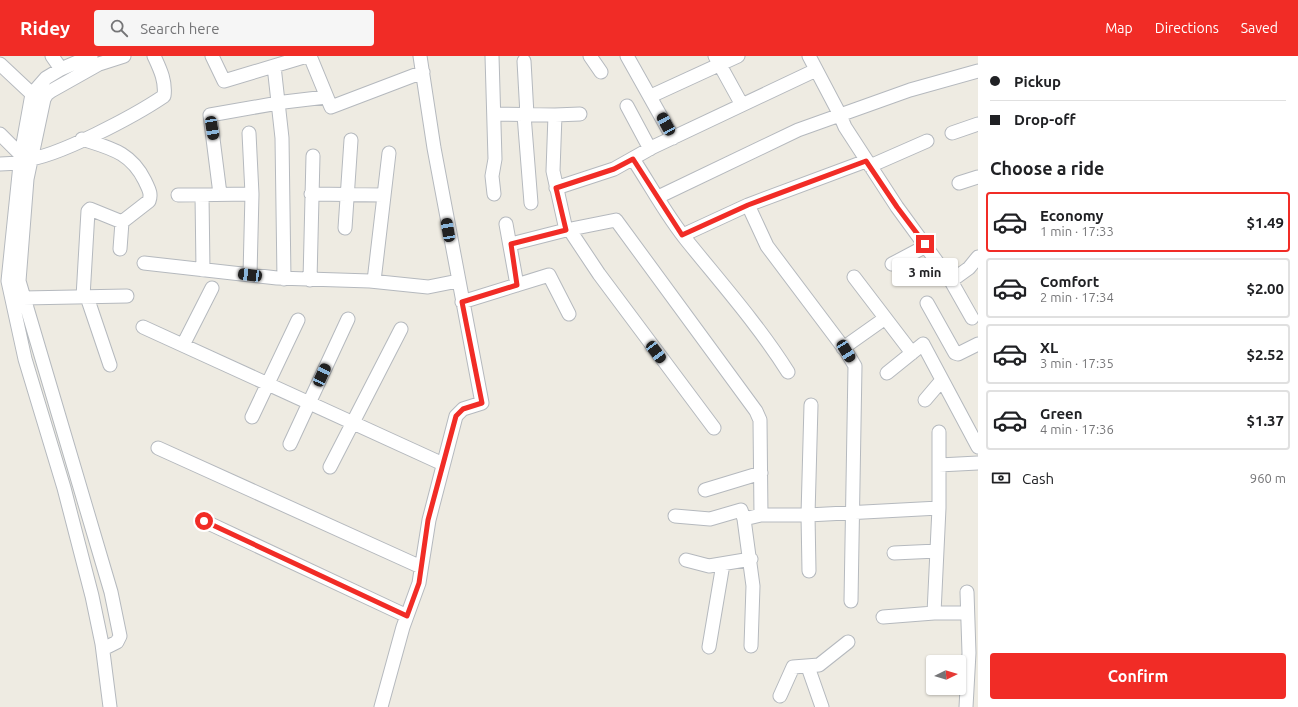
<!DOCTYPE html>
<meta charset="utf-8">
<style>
:root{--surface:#fff;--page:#f6f6f6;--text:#202124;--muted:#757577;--line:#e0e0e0;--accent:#f12c26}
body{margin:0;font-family:Ubuntu,sans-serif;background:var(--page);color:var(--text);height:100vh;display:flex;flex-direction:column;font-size:15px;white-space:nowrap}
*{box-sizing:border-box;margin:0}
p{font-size:13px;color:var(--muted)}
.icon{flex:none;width:22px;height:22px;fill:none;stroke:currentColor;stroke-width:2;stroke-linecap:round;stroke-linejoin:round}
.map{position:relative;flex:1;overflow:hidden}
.sheet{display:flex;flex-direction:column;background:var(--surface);width:320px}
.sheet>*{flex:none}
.guide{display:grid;align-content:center;height:88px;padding:0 12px;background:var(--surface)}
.needle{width:26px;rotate:85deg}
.buttons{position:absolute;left:926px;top:599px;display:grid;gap:8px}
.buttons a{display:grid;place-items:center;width:40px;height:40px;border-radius:4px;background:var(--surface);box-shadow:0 1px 3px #0004;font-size:20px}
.end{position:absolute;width:18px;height:18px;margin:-9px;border:5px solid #f12c26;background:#fff;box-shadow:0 0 0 2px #fff}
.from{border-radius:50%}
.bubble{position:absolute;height:28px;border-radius:4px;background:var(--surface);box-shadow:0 1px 3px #0004;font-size:13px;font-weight:700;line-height:28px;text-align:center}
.car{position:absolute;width:12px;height:24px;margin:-12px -6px;border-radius:5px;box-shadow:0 0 3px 1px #0007;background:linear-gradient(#222 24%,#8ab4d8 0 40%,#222 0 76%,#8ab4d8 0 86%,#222 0)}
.guide b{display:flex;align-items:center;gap:14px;height:38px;font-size:15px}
.guide b+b{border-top:1px solid var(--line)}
.guide i{width:10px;height:10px;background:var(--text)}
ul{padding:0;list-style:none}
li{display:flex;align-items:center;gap:12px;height:60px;margin:0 8px 6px;padding:0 4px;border:2px solid var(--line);border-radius:4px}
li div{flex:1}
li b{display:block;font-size:15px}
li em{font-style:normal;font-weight:700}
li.selected{border-color:var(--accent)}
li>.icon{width:36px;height:36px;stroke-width:1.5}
h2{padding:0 12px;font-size:18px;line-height:48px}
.pay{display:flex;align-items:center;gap:10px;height:44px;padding:0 12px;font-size:15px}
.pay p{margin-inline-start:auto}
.cta{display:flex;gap:8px;margin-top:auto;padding:8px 12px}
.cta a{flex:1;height:46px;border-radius:4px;background:var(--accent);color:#fff;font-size:16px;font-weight:700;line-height:46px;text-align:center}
header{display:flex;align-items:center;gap:24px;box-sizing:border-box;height:56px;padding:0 20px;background:var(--accent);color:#fff}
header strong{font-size:19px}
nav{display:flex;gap:22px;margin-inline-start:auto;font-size:14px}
.search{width:280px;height:36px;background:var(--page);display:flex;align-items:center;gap:10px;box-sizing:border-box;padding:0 14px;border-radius:4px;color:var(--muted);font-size:15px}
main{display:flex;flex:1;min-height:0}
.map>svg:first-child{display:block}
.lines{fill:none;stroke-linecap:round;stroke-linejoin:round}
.minor-casing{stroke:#b5b9be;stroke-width:15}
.minor{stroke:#fff;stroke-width:13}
.route{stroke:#f12c26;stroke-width:5}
</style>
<header>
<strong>Ridey</strong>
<div class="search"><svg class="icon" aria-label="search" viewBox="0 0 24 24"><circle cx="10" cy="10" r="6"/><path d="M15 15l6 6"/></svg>Search here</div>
<nav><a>Map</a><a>Directions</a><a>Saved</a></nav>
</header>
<main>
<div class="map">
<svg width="978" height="651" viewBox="0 0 978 651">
<rect width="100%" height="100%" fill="#eeebe2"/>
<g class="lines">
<g class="minor-casing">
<path id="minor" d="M52,0L61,13
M91,0L61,13L46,22L32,38L21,99L8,225L25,303L64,432L92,540L102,588L110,651
M212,0L224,25L307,0
M310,0L331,51L423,16
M492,0L495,103L492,120L494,138
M590,0L601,16
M627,0L673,82
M715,0L742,49
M809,0L839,57L845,71L897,151L951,225L972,262
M524,5L527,59
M0,8L32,38
M274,10L282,82L284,223
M651,40L738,0
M627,50L650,93
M494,58L555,59L580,58
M524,59L531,147
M555,59L553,115L566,174
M249,77L252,138L250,219
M952,77L978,68
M0,78L21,99
M82,83C110,92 131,96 145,125C148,132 152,137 149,145L122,166L120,193
M633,103C651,130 667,161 688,186C722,228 759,270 788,316
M24,104C56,102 136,59 164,40C166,25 160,13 154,0
M0,108L20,107
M870,110L927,85
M959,127L978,121
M556,132L614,113L653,91L816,14
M220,138L210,59L284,46L326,41
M311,138L384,139
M178,139L252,138
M202,139L203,214
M658,141L798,74L910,34L978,15
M748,149L767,190L846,295L855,310L851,545
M506,168L517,229
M345,172L351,84
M569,173L599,218L714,372
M683,179L748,149L866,105
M511,188L566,174L616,164L756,355L760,364L761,459H808L939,452
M144,207L277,222L370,225L428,231L458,225
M892,208L926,190
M854,221L912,297
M310,224L313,100
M374,225L389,97
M951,225L969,212L978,201
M83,241L88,155L90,153L122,166
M87,241L110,309
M23,242L127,240
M462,246L549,219L569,258
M927,247L955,297L958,298L978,288
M143,271L443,408
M183,289L212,232
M843,292L884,263
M887,317L923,288L978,391
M925,344L942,324
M252,361L298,264
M939,376V452L934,557H967
M290,388L348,263
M158,392L421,511
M939,409L978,407
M330,411L401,273
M705,434L761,417
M675,460L710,463L741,454L744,463
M204,465L407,560
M894,497L937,495
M686,504L709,510L751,503
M809,515L808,459L811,349
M883,561L934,557
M751,590L753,530L744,463L761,459
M709,591L723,508
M103,593L117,586L120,580L111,536L19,225L27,123L44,43L47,38L51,35L99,8L124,0
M808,611L822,651
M780,640L793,611L819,609L848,586
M381,651L403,571L419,527L429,464L456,360L463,353L482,347L434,92L420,0
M966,651L969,597L967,536"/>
</g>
<use href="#minor" class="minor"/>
</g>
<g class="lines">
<path class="route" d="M204,465L407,560L419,527L428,464L456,360L463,353L482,347L462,246L517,229L511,188L566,174L556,132L614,113L633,103L682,179L748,149L866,105L897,151L925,188"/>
</g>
</svg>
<div class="buttons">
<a><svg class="needle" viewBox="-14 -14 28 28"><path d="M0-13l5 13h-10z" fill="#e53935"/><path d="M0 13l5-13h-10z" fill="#757577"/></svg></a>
</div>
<i class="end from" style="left:204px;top:465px"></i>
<i class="end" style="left:925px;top:188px"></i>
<div class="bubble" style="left:892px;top:202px;width:66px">3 min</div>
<i class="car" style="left:666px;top:68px;rotate:332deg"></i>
<i class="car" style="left:212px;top:72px;rotate:171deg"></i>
<i class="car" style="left:448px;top:174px;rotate:350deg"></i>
<i class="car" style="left:250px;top:219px;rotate:277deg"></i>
<i class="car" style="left:846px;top:295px;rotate:149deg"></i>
<i class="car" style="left:656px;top:296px;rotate:143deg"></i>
<i class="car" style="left:322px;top:319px;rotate:25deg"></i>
</div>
<section class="sheet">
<div class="guide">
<b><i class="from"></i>Pickup</b>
<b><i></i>Drop-off</b>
</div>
<h2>Choose a ride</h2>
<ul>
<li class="selected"><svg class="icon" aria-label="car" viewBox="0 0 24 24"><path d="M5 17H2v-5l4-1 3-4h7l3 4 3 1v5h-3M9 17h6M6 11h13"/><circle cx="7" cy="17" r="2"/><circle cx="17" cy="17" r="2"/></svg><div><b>Economy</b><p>1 min · 17:33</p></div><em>$1.49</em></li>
<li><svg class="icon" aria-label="car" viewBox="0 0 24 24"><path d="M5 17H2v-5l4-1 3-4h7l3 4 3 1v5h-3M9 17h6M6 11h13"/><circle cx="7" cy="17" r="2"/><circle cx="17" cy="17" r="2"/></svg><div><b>Comfort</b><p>2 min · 17:34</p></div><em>$2.00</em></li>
<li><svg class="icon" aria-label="car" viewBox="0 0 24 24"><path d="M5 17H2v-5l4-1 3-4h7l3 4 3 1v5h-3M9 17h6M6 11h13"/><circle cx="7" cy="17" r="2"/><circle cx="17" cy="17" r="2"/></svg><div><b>XL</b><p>3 min · 17:35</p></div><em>$2.52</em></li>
<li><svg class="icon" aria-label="car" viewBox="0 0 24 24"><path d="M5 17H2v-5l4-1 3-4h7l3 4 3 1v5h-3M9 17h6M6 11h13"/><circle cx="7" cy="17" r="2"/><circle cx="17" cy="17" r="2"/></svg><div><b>Green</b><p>4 min · 17:36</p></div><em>$1.37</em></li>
</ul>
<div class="pay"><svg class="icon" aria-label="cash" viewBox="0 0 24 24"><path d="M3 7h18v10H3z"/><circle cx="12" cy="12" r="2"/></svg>Cash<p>960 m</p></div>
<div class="cta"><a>Confirm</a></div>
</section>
</main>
